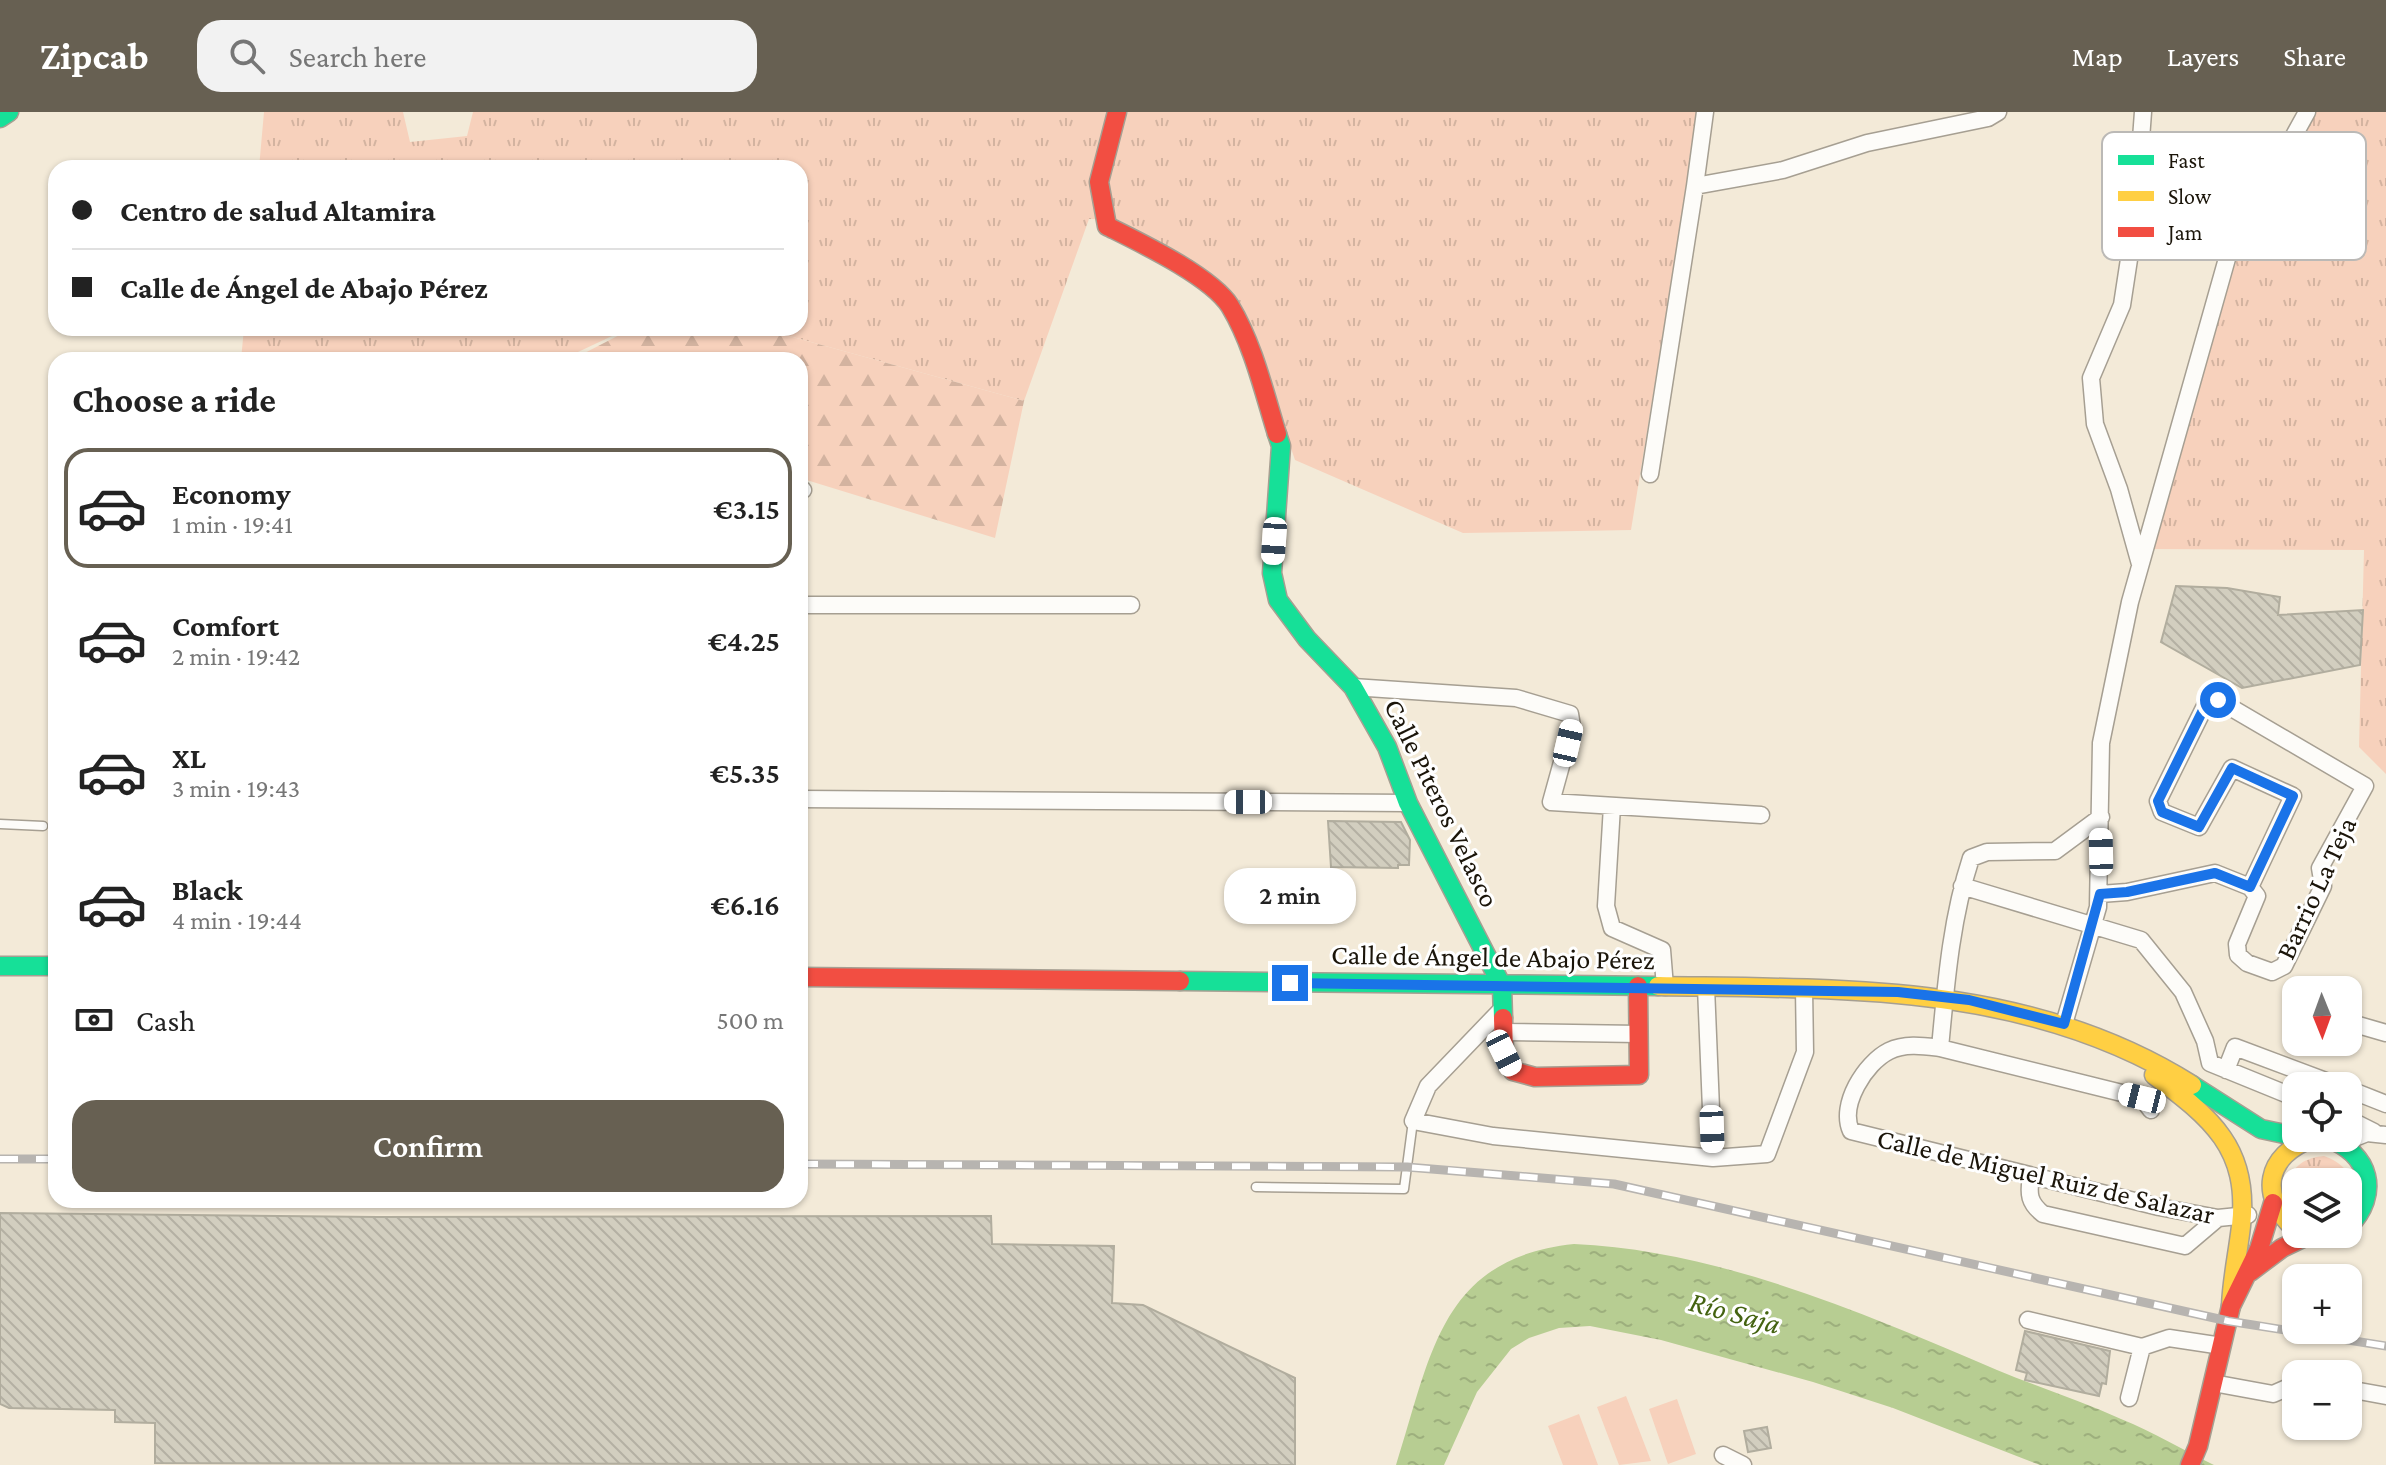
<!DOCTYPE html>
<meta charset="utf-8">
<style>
:root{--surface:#fff;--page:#f2f2f2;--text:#222;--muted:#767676;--line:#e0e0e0;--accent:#676052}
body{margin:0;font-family:"Crimson Pro",serif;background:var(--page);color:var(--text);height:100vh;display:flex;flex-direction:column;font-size:30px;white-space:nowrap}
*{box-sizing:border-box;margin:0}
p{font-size:26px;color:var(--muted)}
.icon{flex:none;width:44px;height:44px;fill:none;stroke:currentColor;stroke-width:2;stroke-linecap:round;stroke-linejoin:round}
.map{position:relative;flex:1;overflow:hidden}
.details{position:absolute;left:48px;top:240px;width:760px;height:856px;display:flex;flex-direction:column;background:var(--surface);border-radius:24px;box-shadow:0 2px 6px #0004}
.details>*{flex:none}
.banner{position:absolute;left:48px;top:48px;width:760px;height:176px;border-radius:24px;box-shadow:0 2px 6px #0004;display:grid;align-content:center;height:176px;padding:0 24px;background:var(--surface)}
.needle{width:52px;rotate:179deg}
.tools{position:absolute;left:2282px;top:864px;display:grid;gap:16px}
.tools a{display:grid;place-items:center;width:80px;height:80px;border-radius:16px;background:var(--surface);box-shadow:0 2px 6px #0004;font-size:40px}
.end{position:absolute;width:36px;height:36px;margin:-18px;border:10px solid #1a73e8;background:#fff;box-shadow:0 0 0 4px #fff}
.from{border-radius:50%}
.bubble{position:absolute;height:56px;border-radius:24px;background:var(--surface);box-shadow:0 2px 6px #0004;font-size:26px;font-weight:600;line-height:56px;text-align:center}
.car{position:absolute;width:24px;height:48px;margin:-24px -12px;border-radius:10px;box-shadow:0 0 6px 2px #0007;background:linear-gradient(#fff 24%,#345 0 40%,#fff 0 76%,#345 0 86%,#fff 0)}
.banner b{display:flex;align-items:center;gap:28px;height:76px;font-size:30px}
.banner b+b{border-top:2px solid var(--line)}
.banner i{width:20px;height:20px;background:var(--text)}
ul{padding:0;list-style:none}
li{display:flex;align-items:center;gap:24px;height:120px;margin:0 16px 12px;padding:0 8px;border:4px solid transparent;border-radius:24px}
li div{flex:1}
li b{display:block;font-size:30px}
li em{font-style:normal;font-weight:600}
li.active{border-color:var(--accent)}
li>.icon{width:72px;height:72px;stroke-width:1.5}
h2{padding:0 24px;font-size:36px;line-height:96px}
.pay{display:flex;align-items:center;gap:20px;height:88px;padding:0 24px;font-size:30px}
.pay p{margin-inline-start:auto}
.cta{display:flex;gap:16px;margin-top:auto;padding:16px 24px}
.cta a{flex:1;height:92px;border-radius:24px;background:var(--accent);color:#fff;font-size:32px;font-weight:600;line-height:92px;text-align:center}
header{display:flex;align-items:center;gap:48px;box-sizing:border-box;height:112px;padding:0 40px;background:var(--accent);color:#fff}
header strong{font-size:38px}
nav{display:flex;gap:44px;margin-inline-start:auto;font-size:28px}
.search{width:560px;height:72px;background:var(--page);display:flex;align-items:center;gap:20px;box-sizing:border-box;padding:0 28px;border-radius:24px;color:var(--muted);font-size:30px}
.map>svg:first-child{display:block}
.grass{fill:url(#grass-tufts)}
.forest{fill:url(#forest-firs)}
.pitch{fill:#f7d1bc}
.water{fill:url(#water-ripples)}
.building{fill:url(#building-back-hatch);stroke:#b1ad9e;stroke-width:2}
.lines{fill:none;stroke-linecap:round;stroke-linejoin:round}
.lane-casing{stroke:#a69f92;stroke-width:11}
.street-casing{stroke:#a69f92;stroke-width:19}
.fast-casing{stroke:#a69f92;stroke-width:21}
.slow-casing{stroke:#a69f92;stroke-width:21}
.jam-casing{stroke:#a69f92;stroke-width:21}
.lane{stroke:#fdfcf9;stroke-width:8}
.street{stroke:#fdfcf9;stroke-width:16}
.fast{stroke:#16e098;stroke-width:18}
.slow{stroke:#ffcf43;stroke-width:18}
.jam{stroke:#f24e42;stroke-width:18}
.rail-casing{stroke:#b7b4b0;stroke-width:9}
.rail{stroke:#fff;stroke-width:6;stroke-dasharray:18;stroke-linecap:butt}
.route{stroke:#1a73e8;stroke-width:10}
.labels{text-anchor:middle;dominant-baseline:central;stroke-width:6;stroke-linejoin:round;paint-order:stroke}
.street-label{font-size:28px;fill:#1b150a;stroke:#fff}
.water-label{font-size:30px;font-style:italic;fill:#446311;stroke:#fff}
.key{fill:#fff;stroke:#bbb9b6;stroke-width:2}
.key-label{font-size:22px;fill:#1b150a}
</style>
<header>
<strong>Zipcab</strong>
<div class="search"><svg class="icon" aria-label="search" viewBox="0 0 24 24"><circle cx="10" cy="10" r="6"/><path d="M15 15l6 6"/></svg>Search here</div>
<nav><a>Map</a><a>Layers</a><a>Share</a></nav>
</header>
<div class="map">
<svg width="2386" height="1353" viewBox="0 0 2386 1353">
<defs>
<pattern id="grass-tufts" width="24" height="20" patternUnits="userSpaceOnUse" patternTransform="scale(2)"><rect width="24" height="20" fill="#f7d1bc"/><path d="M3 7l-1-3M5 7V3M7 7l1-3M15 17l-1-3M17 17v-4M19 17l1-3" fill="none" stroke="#d3b3a0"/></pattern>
<pattern id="forest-firs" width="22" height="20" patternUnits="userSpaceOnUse" patternTransform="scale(2)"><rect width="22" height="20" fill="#f7d1bc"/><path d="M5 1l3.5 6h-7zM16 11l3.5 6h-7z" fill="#d3b3a0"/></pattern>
<pattern id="water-ripples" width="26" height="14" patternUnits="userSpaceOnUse" patternTransform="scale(2)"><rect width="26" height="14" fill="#b7cd92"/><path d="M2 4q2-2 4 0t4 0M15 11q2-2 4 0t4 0" fill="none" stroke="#9daf7d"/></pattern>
<pattern id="building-back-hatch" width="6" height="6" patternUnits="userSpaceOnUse" patternTransform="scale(2)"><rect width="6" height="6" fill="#d2cebf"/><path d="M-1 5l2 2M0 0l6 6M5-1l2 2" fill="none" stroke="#b4b0a3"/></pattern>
</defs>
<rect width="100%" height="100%" fill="#f3ead8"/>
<path class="grass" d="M264,0H403L410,30L467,24L473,0H1699L1631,418L1463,421L1295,348L1266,263L1231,179L1119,108L1089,107L1024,289L760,216H800V56H259Z
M2304,0H2386V662L2359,635L2364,438L2145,437L2228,143Z
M244,216H629L561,248H241Z
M2324,1044C2348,1052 2357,1070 2348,1093V1070H2296V1099C2279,1072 2292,1046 2324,1044Z"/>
<path class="forest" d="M633,216H760L1024,289L995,426L800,366V248H571Z"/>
<path class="pitch" d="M1626,1284L1651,1349L1619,1353L1597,1295Z
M1677,1287L1696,1342L1668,1352L1649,1297Z
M1579,1302L1598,1353H1563L1548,1314Z"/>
<path class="water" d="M1574,1132C1718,1138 1866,1202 1997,1258C2038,1275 2081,1289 2121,1307C2153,1320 2183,1338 2214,1353H2040L1893,1296L1813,1270L1661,1228L1590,1214L1559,1216L1529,1226L1511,1237L1477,1280L1444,1353H1396C1431,1244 1440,1146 1574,1132Z"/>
<path class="building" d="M2176,474L2227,476L2280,485L2278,503L2363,498L2360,553L2242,576L2161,530Z
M1328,709L1401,710L1410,728L1409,753H1398V756L1331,755Z
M0,1101L378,1105L991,1104L992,1132L1114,1134L1112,1191L1143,1193L1295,1266V1353L155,1351V1311L115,1310V1298L9,1296L0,1292Z
M2025,1219L2110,1239L2106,1272L2102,1271L2099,1284L2025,1268L2027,1261L2016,1258Z
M1767,1315L1771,1336L1748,1340L1744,1319Z"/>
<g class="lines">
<g class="lane-casing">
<path id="lane" d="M0,712L43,714
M1256,1075L1404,1077L1413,1009"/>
</g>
<g class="street-casing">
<path id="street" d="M1705,0L1695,74L1783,58L1867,31L1988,6L1998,0
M1650,362L1695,74
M800,377L803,378
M2140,452L2119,377L2095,312L2091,266L2122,193L2135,108L2143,0
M800,493H1131
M1353,575L1516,586L1570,602L1572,614L1551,690L1761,703
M800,687L1408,691
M1612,694L1606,794L1612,816L1662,838L1665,875
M2101,705L2055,739L1987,740L1971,746C1951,807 1946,872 1940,936L2142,986L2151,998
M1962,774L2141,828L2183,880L2205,929L2210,951L2296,986
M2100,782L2127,780L2215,761L2250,775L2293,684L2232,656L2199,715L2162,700L2158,689L2206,592L2218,588L2365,674L2320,756L2323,774L2284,854L2272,860L2247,851L2238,843L2237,832L2257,784L2250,775
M1706,875L1713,1046L1767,1042L1805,940L1804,877
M1502,897L1428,974L1413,1009L1493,1024L1713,1046
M2348,910L2386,921
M2064,912L2098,795L2101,631L2130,490L2228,143L2307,0
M1502,920L1639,922
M1940,936C1924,934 1905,931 1889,939C1865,951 1839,993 1851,1019L2159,1095L2218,1106L2248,1103
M2226,958L2235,935L2339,974
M2348,977L2386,992
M2348,1007L2374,1020
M2342,1031L2367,1021L2386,1023
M2031,1065C2028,1082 2029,1091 2043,1102L2185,1134L2218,1106
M2028,1208L2142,1235
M2213,1271L2273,1282L2296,1272
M2348,1277L2386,1284
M2129,1286L2142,1235L2169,1226L2222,1234
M1723,1343L1743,1353"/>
</g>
<g class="fast-casing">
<path id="fast" d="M0,6L9,0
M1277,322L1281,334L1272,461L1278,488L1307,527L1353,575L1387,635L1408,691L1502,874L1503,906
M0,854H56
M1180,869L1658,874
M2192,973L2261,1017L2308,1027
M2327,1026C2370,1041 2381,1082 2348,1115
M2306,1122H2335"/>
</g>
<g class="slow-casing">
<path id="slow" d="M1658,874C1843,877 2029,870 2192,973
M2154,963C2211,1006 2250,1036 2241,1114C2238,1141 2232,1167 2231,1194
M2296,1118C2258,1085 2265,1043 2313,1026"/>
</g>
<g class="jam-casing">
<path id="jam" d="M1117,0L1099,70L1107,114C1139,130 1211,164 1230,194C1253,232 1264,280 1277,322
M800,865L1180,869
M1503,906L1504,941L1513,959L1535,965L1639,963L1638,874
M2250,1160L2282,1136L2309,1123
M2190,1353L2198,1334L2231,1194L2259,1137L2273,1091"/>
</g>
<use href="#lane" class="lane"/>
<use href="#street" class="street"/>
<use href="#fast" class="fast"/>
<use href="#slow" class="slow"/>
<use href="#jam" class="jam"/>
<g class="rail-casing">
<path id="rail" d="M0,1047H56
M800,1052L1407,1055L1614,1072L2228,1209L2386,1234"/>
</g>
<use href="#rail" class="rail"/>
</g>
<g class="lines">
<path class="route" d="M1290,871L1898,880L1969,888L2064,912L2100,782L2127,780L2215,761L2250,775L2293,684L2232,656L2199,715L2162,700L2158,689L2206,592L2218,588"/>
</g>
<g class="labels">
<g class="street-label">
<text transform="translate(1442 691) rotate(64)">Calle Piteros Velasco</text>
<text transform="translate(2316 776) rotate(-65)">Barrio La Teja</text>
<text transform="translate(1493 845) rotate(1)">Calle de Ángel de Abajo Pérez</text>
<text transform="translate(2046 1064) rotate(13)">Calle de Miguel Ruiz de Salazar</text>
</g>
<g class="water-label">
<text transform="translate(1735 1200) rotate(15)">Río Saja</text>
</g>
</g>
<rect x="2102" y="20" width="264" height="128" rx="12" class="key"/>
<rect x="2118" y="43" width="36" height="10" fill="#16e098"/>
<rect x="2118" y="79" width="36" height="10" fill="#ffcf43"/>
<rect x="2118" y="115" width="36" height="10" fill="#f24e42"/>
<g class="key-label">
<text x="2168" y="56">Fast</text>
<text x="2168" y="92">Slow</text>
<text x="2168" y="128">Jam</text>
</g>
</svg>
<div class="tools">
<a><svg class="needle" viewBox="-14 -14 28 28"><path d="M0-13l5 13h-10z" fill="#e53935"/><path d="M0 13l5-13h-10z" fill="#767676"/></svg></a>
<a><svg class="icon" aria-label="locate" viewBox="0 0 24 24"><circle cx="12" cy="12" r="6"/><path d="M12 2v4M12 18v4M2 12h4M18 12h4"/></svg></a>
<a><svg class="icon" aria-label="layers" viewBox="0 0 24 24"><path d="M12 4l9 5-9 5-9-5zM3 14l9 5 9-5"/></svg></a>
<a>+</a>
<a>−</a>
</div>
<i class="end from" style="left:2218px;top:588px"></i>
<i class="end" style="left:1290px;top:871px"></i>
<div class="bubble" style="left:1224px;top:756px;width:132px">2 min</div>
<i class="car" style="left:1274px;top:429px;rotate:184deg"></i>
<i class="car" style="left:1568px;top:631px;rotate:13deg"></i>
<i class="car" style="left:1248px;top:690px;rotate:270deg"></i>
<i class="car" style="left:2101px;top:740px;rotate:359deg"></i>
<i class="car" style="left:1504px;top:941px;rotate:154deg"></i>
<i class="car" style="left:2142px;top:986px;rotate:284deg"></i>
<i class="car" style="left:1712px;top:1017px;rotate:178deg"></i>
<div class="banner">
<b><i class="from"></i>Centro de salud Altamira</b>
<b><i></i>Calle de Ángel de Abajo Pérez</b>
</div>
<section class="details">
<h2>Choose a ride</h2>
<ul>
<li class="active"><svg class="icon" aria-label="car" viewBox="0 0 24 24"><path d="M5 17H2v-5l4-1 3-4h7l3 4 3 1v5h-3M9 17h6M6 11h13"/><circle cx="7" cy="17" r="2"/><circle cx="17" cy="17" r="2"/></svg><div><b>Economy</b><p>1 min · 19:41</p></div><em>€3.15</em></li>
<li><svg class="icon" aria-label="car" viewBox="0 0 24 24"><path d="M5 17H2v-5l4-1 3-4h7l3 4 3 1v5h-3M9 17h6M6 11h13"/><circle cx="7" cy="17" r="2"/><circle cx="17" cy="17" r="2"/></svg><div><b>Comfort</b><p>2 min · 19:42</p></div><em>€4.25</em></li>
<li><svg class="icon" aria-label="car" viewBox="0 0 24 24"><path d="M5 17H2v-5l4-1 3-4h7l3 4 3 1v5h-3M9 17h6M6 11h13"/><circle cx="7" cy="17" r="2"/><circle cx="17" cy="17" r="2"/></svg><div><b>XL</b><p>3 min · 19:43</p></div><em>€5.35</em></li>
<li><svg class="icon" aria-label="car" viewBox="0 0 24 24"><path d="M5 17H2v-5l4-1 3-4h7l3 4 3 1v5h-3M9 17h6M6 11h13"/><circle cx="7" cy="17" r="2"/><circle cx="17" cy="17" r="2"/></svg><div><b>Black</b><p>4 min · 19:44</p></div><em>€6.16</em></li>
</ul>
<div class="pay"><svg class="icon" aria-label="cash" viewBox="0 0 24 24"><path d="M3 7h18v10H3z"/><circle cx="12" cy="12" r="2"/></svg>Cash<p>500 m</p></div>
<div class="cta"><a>Confirm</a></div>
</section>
</div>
